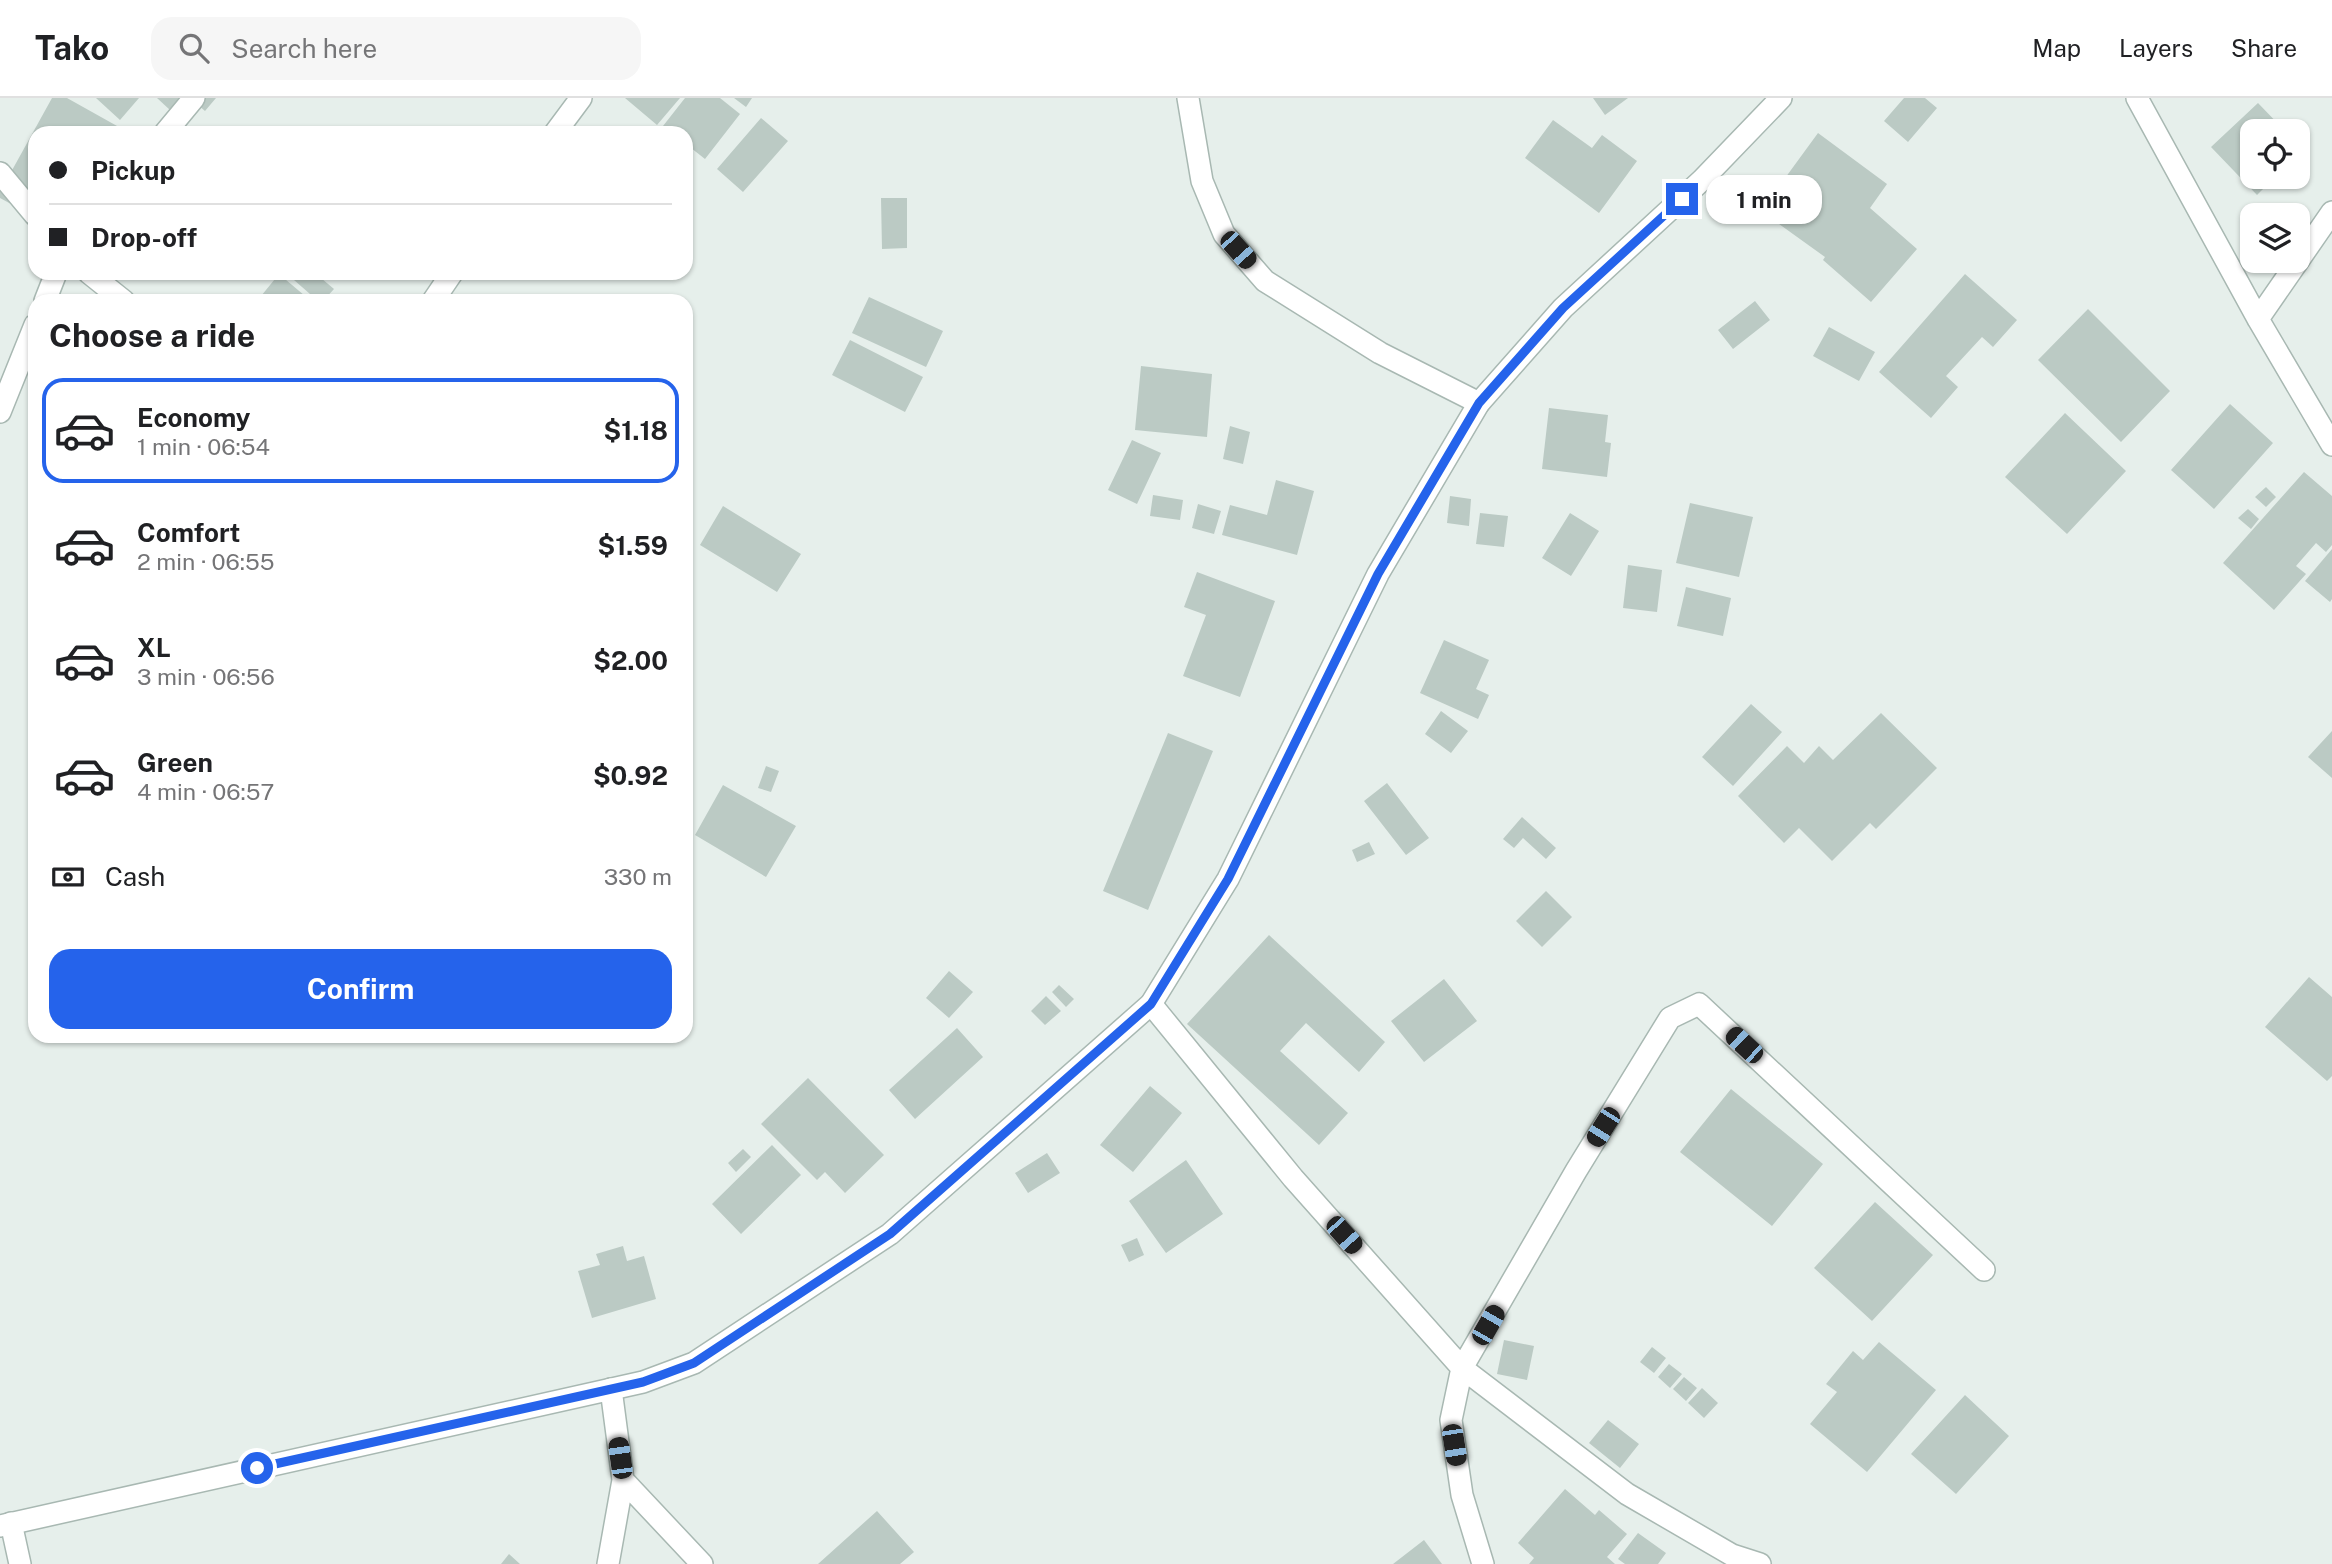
<!DOCTYPE html>
<meta charset="utf-8">
<style>
:root{--surface:#fff;--page:#f6f6f6;--text:#202124;--muted:#757577;--line:#e0e0e0;--accent:#2563eb}
body{margin:0;font-family:"Public Sans",sans-serif;background:var(--page);color:var(--text);height:100vh;display:flex;flex-direction:column;font-size:26px;white-space:nowrap}
*{box-sizing:border-box;margin:0}
p{font-size:23px;color:var(--muted)}
.icon{flex:none;width:38px;height:38px;fill:none;stroke:currentColor;stroke-width:2;stroke-linecap:round;stroke-linejoin:round}
.map{position:relative;flex:1;overflow:hidden}
.panel{position:absolute;left:28px;top:196px;width:665px;height:749px;display:flex;flex-direction:column;background:var(--surface);border-radius:21px;box-shadow:0 2px 5px #0004}
.panel>*{flex:none}
.top-card{position:absolute;left:28px;top:28px;width:665px;height:154px;border-radius:21px;box-shadow:0 2px 5px #0004;display:grid;align-content:center;height:154px;padding:0 21px;background:var(--surface)}
.controls{position:absolute;left:2240px;top:21px;display:grid;gap:14px}
.controls a{display:grid;place-items:center;width:70px;height:70px;border-radius:14px;background:var(--surface);box-shadow:0 2px 5px #0004;font-size:35px}
.end{position:absolute;width:32px;height:32px;margin:-16px;border:9px solid #2563eb;background:#fff;box-shadow:0 0 0 4px #fff}
.from{border-radius:50%}
.bubble{position:absolute;height:49px;border-radius:21px;background:var(--surface);box-shadow:0 2px 5px #0004;font-size:23px;font-weight:700;line-height:49px;text-align:center}
.car{position:absolute;width:21px;height:42px;margin:-21px -10px;border-radius:9px;box-shadow:0 0 5px 2px #0007;background:linear-gradient(#222 24%,#8ab4d8 0 40%,#222 0 76%,#8ab4d8 0 86%,#222 0)}
.top-card b{display:flex;align-items:center;gap:24px;height:66px;font-size:26px}
.top-card b+b{border-top:2px solid var(--line)}
.top-card i{width:18px;height:18px;background:var(--text)}
ul{padding:0;list-style:none}
li{display:flex;align-items:center;gap:21px;height:105px;margin:0 14px 10px;padding:0 7px;border:4px solid transparent;border-radius:21px}
li div{flex:1}
li b{display:block;font-size:26px}
li em{font-style:normal;font-weight:700}
li.current{border-color:var(--accent)}
li>.icon{width:63px;height:63px;stroke-width:1.5}
h2{padding:0 21px;font-size:32px;line-height:84px}
.pay{display:flex;align-items:center;gap:18px;height:77px;padding:0 21px;font-size:26px}
.pay p{margin-inline-start:auto}
.action{display:flex;gap:14px;margin-top:auto;padding:14px 21px}
.action a{flex:1;height:80px;border-radius:21px;background:var(--accent);color:#fff;font-size:28px;font-weight:700;line-height:80px;text-align:center}
header{display:flex;align-items:center;gap:42px;box-sizing:border-box;height:98px;padding:0 35px;background:var(--surface);border-bottom:2px solid var(--line)}
header strong{font-size:33px}
nav{display:flex;gap:38px;margin-inline-start:auto;font-size:24px}
.search{width:490px;height:63px;background:var(--page);display:flex;align-items:center;gap:18px;box-sizing:border-box;padding:0 24px;border-radius:21px;color:var(--muted);font-size:26px}
.map>svg:first-child{display:block}
.building{fill:#bbcac4}
.lines{fill:none;stroke-linecap:round;stroke-linejoin:round}
.minor-casing{stroke:#a8b8b2;stroke-width:24}
.tertiary-casing{stroke:#a8b8b2;stroke-width:24}
.minor{stroke:#fff;stroke-width:21}
.tertiary{stroke:#fff;stroke-width:21}
.route{stroke:#2563eb;stroke-width:9}
</style>
<header>
<strong>Tako</strong>
<div class="search"><svg class="icon" aria-label="search" viewBox="0 0 24 24"><circle cx="10" cy="10" r="6"/><path d="M15 15l6 6"/></svg>Search here</div>
<nav><a>Map</a><a>Layers</a><a>Share</a></nav>
</header>
<div class="map">
<svg width="2332" height="1466" viewBox="0 0 2332 1466">
<rect width="100%" height="100%" fill="#e6efeb"/>
<path class="building" d="M52,0H67L126,33L125,35H35V119L0,100V94Z
M96,0H139L120,22Z
M157,0H181L170,12Z
M190,0H216L205,13Z
M625,0H680L657,27Z
M685,0H720L740,16L705,61L686,46V35H672L663,28Z
M734,0H752L746,9Z
M1593,0H1628L1605,17Z
M1904,0H1925L1937,10L1908,44L1884,23Z
M2258,5L2285,33H2252V79H2275L2257,97L2211,49Z
M761,20L788,43L743,94L717,71Z
M1553,22L1592,50L1602,37L1637,63L1599,115L1525,60Z
M1818,35L1887,86L1870,110L1917,151L1871,204L1823,162L1825,159L1761,113Z
M881,100H907V150L882,151Z
M286,175H315L334,191L323,203H318Z
M279,176L311,203H257Z
M1965,176L2017,222L1993,249L1982,239L1946,278L1958,289L1931,320L1879,274Z
M869,199L943,233L926,269L852,235Z
M1755,203L1770,222L1733,251L1718,232Z
M2088,211L2170,293L2121,344L2038,262Z
M1829,229L1875,254L1859,283L1813,258Z
M850,242L923,279L905,314L832,277Z
M1141,268L1212,276L1207,339L1135,332Z
M2230,306L2273,345L2214,411L2171,372Z
M1549,310L1608,317L1605,344L1611,345L1607,379L1542,371Z
M2065,315L2126,373L2067,436L2005,379Z
M1230,328L1250,334L1243,366L1223,361Z
M1132,342L1161,355L1137,406L1108,392Z
M2304,374L2332,398V447L2326,454L2316,445L2296,468L2306,476L2274,512L2223,465Z
M1276,382L1314,393L1297,457L1222,437L1230,407L1267,417Z
M2266,389L2276,399L2266,409L2255,399Z
M1153,397L1183,402L1180,422L1150,418Z
M1450,398L1471,401L1469,428L1447,425Z
M1690,405L1753,419L1739,479L1676,465Z
M1198,406L1221,413L1214,436L1192,430Z
M723,408L801,456L777,494L700,447Z
M2248,411L2259,421L2251,431L2238,420Z
M1480,415L1508,418L1504,449L1476,446Z
M1570,415L1599,433L1571,478L1542,460Z
M2332,451V501L2330,504L2305,483Z
M1628,467L1662,472L1657,514L1623,510Z
M1197,474L1275,503L1240,599L1183,578L1206,517L1184,509Z
M1686,489L1731,500L1723,538L1677,528Z
M1444,542L1489,562L1476,591L1489,597L1478,621L1420,595Z
M1751,606L1782,634L1733,688L1702,659Z
M1441,613L1468,633L1451,655L1425,636Z
M1881,615L1937,670L1876,731L1870,725L1832,763L1799,730L1784,745L1738,698L1787,648L1804,665L1819,648L1833,662Z
M2332,633V680L2308,659Z
M1168,635L1213,653L1148,812L1103,793Z
M766,668L779,673L771,694L758,690Z
M1387,685L1429,740L1406,757L1364,703Z
M723,687L796,728L766,779L695,737Z
M1522,719L1556,750L1546,761L1523,740L1514,750L1503,741Z
M1369,744L1375,756L1357,764L1352,752Z
M1546,793L1572,819L1542,849L1516,823Z
M1269,837L1385,944L1359,974L1306,925L1280,953L1348,1015L1319,1047L1187,926Z
M949,873L973,894L949,920L926,900Z
M2309,879L2332,899V978L2327,983L2265,929Z
M1444,881L1477,923L1424,964L1391,923Z
M1059,887L1074,901L1066,909L1052,894Z
M1046,898L1061,913L1045,927L1031,913Z
M957,930L983,959L915,1021L889,992Z
M808,980L884,1057L845,1095L825,1074L817,1082L761,1026Z
M1150,988L1182,1015L1133,1074L1100,1047Z
M1731,991L1823,1066L1772,1128L1680,1054Z
M772,1047L801,1077L741,1136L712,1106Z
M743,1051L751,1059L736,1074L728,1065Z
M1047,1055L1060,1075L1028,1095L1015,1075Z
M1186,1062L1223,1116L1166,1155L1129,1103Z
M1875,1104L1933,1157L1872,1223L1814,1170Z
M1137,1140L1144,1157L1129,1164L1121,1147Z
M623,1148L627,1163L644,1158L656,1201L592,1220L578,1173L600,1167L596,1156Z
M1504,1242L1534,1248L1527,1282L1497,1276Z
M1879,1244L1936,1292L1867,1374L1810,1326L1837,1294L1826,1286L1853,1253L1863,1262Z
M1652,1249L1666,1260L1654,1275L1640,1264Z
M1669,1266L1682,1276L1670,1290L1658,1279Z
M1684,1279L1697,1290L1686,1303L1673,1291Z
M1702,1290L1718,1305L1704,1320L1688,1305Z
M1965,1297L2009,1338L1956,1396L1911,1356Z
M1608,1322L1639,1346L1620,1370L1589,1345Z
M1565,1391L1595,1417L1599,1412L1627,1436L1607,1459L1615,1466H1529L1534,1460L1518,1445Z
M877,1413L914,1454L900,1466H818Z
M1638,1435L1666,1455L1658,1466H1625L1618,1461Z
M1424,1442L1442,1466H1393Z
M509,1456L520,1466H501Z"/>
<g class="lines">
<g class="minor-casing">
<path id="minor" d="M1188,0L1202,83L1224,136L1265,183L1380,255L1479,305
M2137,0L2258,221L2332,347
M165,35L194,0
M555,35L581,0
M0,75L35,117
M89,175L124,203
M45,203L56,175
M433,203L452,175
M2258,221L2332,114
M0,314L35,227
M1151,906L1293,1080L1462,1270L1627,1396L1732,1457L1760,1466
M623,1382L702,1466
M11,1425L20,1466
M608,1466L623,1382L611,1291
M1483,1466L1462,1397L1451,1322L1462,1270L1576,1073L1670,920L1699,906L1984,1172"/>
</g>
<g class="tertiary-casing">
<path id="tertiary" d="M0,1428L643,1284L694,1265L890,1136L1151,906L1228,781L1378,476L1479,305L1563,210L1702,82L1781,0"/>
</g>
<use href="#minor" class="minor"/>
<use href="#tertiary" class="tertiary"/>
</g>
<g class="lines">
<path class="route" d="M257,1370L643,1284L694,1265L890,1136L1151,906L1228,781L1378,476L1479,305L1563,210L1682,101"/>
</g>
</svg>
<div class="controls">
<a><svg class="icon" aria-label="locate" viewBox="0 0 24 24"><circle cx="12" cy="12" r="6"/><path d="M12 2v4M12 18v4M2 12h4M18 12h4"/></svg></a>
<a><svg class="icon" aria-label="layers" viewBox="0 0 24 24"><path d="M12 4l9 5-9 5-9-5zM3 14l9 5 9-5"/></svg></a>
</div>
<i class="end from" style="left:257px;top:1370px"></i>
<i class="end" style="left:1682px;top:101px"></i>
<div class="bubble" style="left:1706px;top:77px;width:116px">1 min</div>
<i class="car" style="left:1238px;top:152px;rotate:138deg"></i>
<i class="car" style="left:1744px;top:947px;rotate:313deg"></i>
<i class="car" style="left:1603px;top:1029px;rotate:212deg"></i>
<i class="car" style="left:1344px;top:1137px;rotate:138deg"></i>
<i class="car" style="left:1488px;top:1227px;rotate:30deg"></i>
<i class="car" style="left:1454px;top:1347px;rotate:171deg"></i>
<i class="car" style="left:620px;top:1360px;rotate:352deg"></i>
<div class="top-card">
<b><i class="from"></i>Pickup</b>
<b><i></i>Drop-off</b>
</div>
<section class="panel">
<h2>Choose a ride</h2>
<ul>
<li class="current"><svg class="icon" aria-label="car" viewBox="0 0 24 24"><path d="M5 17H2v-5l4-1 3-4h7l3 4 3 1v5h-3M9 17h6M6 11h13"/><circle cx="7" cy="17" r="2"/><circle cx="17" cy="17" r="2"/></svg><div><b>Economy</b><p>1 min · 06:54</p></div><em>$1.18</em></li>
<li><svg class="icon" aria-label="car" viewBox="0 0 24 24"><path d="M5 17H2v-5l4-1 3-4h7l3 4 3 1v5h-3M9 17h6M6 11h13"/><circle cx="7" cy="17" r="2"/><circle cx="17" cy="17" r="2"/></svg><div><b>Comfort</b><p>2 min · 06:55</p></div><em>$1.59</em></li>
<li><svg class="icon" aria-label="car" viewBox="0 0 24 24"><path d="M5 17H2v-5l4-1 3-4h7l3 4 3 1v5h-3M9 17h6M6 11h13"/><circle cx="7" cy="17" r="2"/><circle cx="17" cy="17" r="2"/></svg><div><b>XL</b><p>3 min · 06:56</p></div><em>$2.00</em></li>
<li><svg class="icon" aria-label="car" viewBox="0 0 24 24"><path d="M5 17H2v-5l4-1 3-4h7l3 4 3 1v5h-3M9 17h6M6 11h13"/><circle cx="7" cy="17" r="2"/><circle cx="17" cy="17" r="2"/></svg><div><b>Green</b><p>4 min · 06:57</p></div><em>$0.92</em></li>
</ul>
<div class="pay"><svg class="icon" aria-label="cash" viewBox="0 0 24 24"><path d="M3 7h18v10H3z"/><circle cx="12" cy="12" r="2"/></svg>Cash<p>330 m</p></div>
<div class="action"><a>Confirm</a></div>
</section>
</div>
